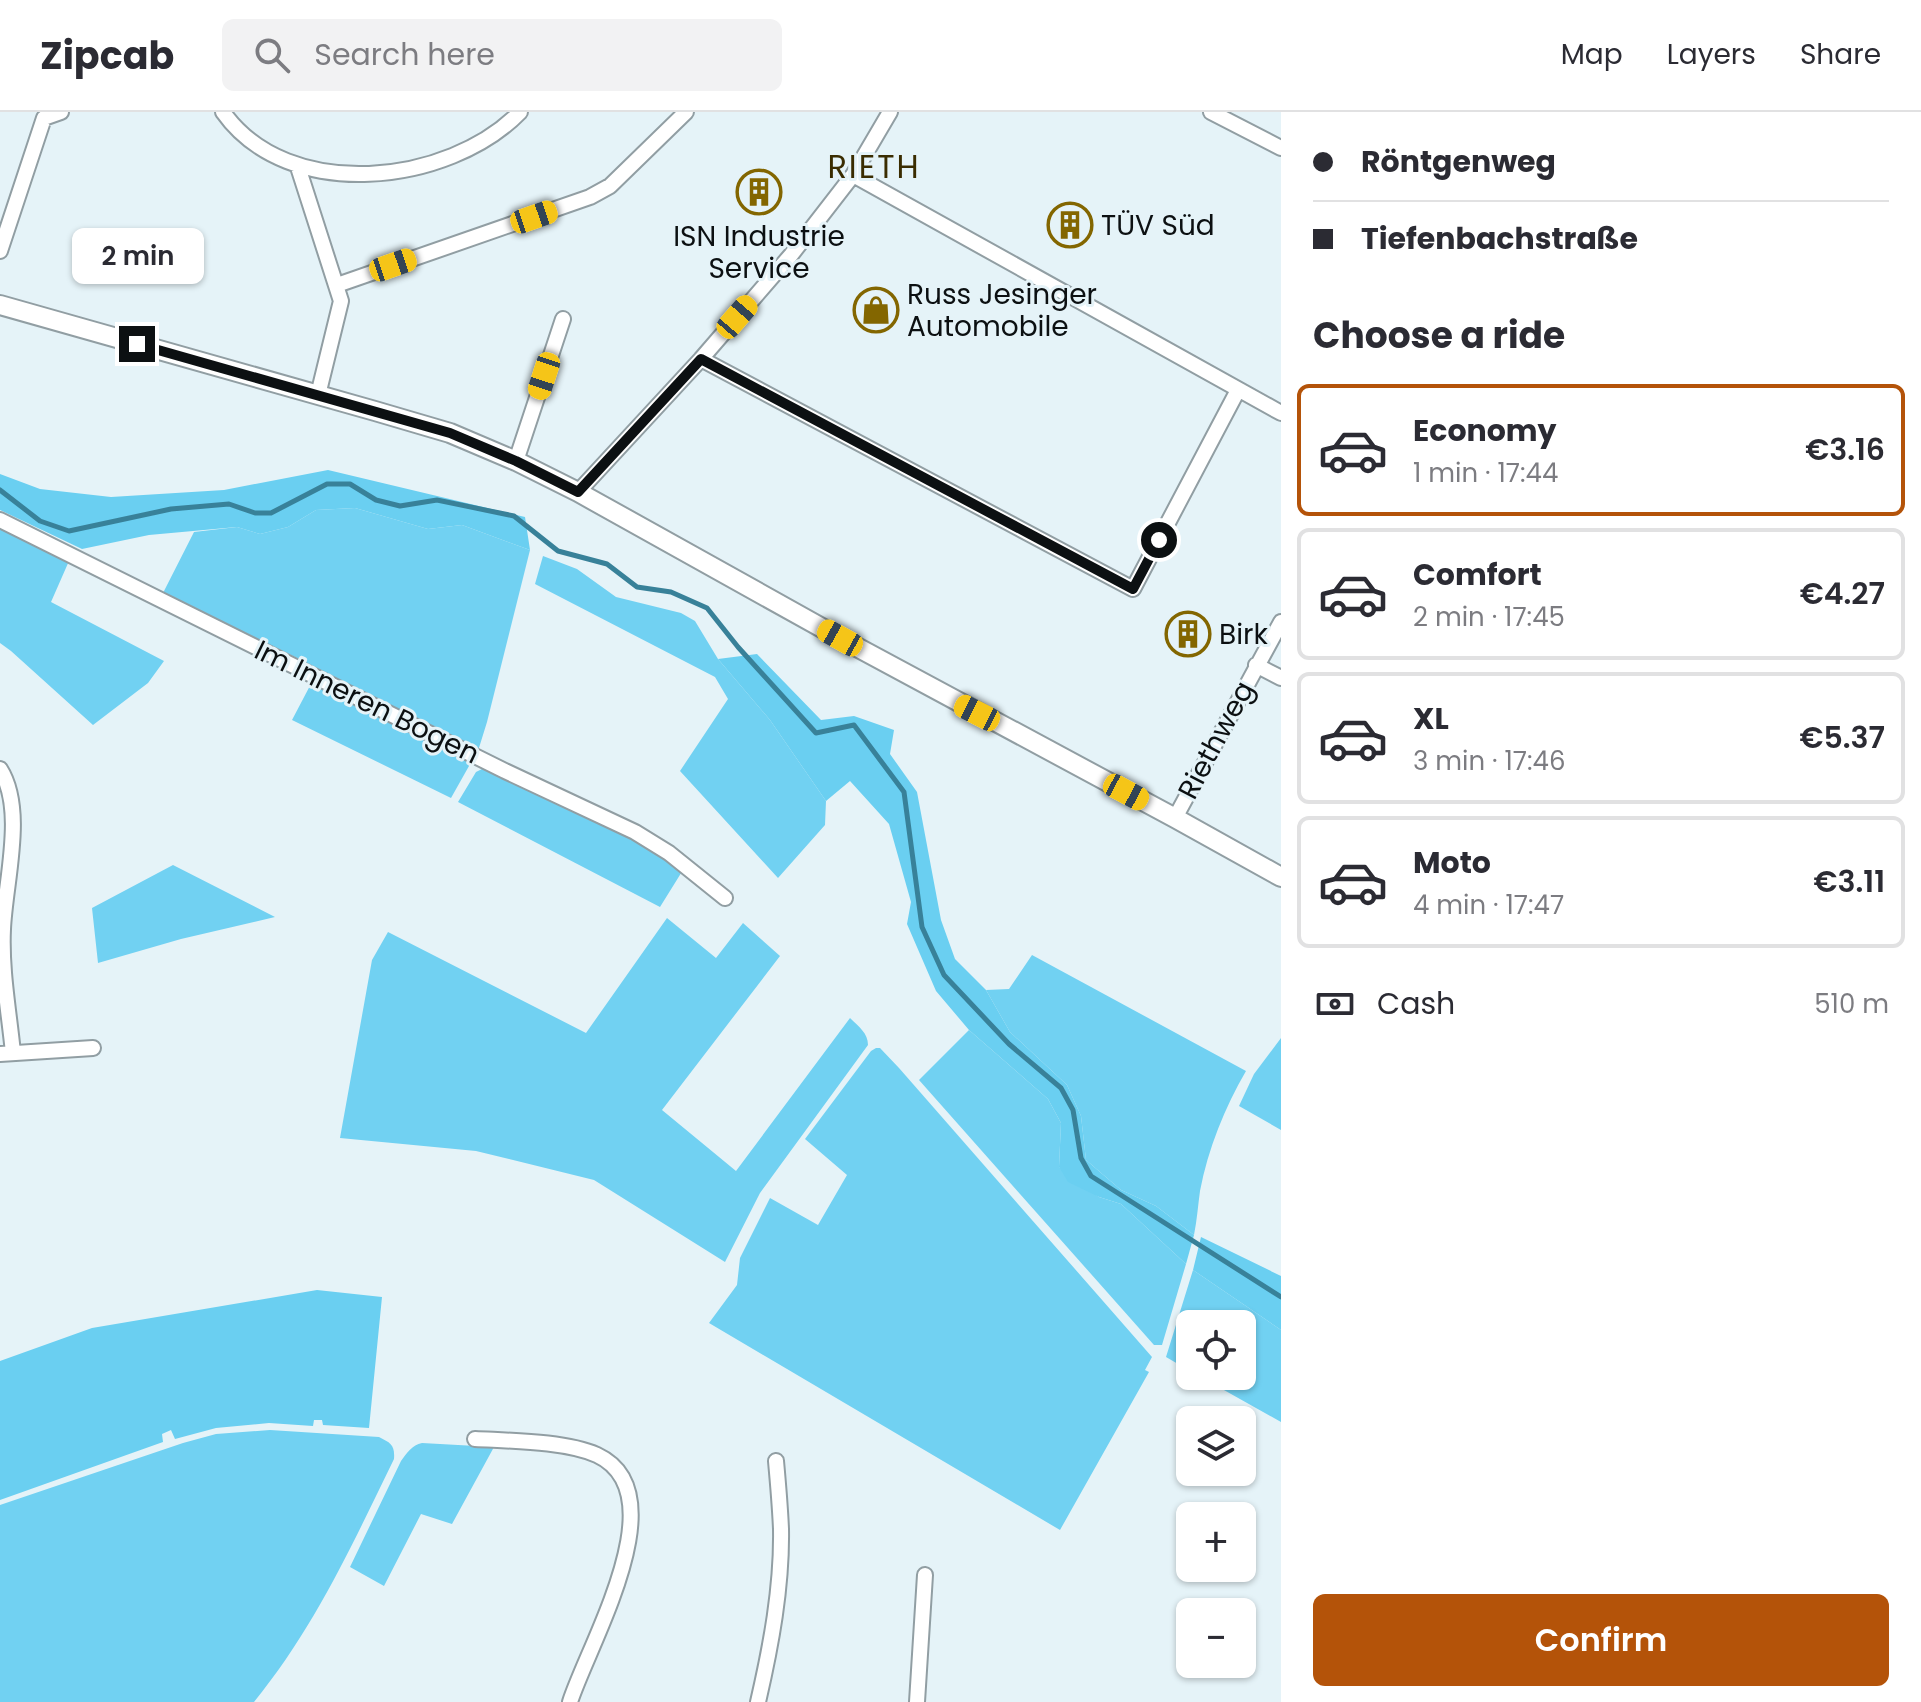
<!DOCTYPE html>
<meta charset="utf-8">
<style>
:root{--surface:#fff;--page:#f2f2f3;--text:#2b2b33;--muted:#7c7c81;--line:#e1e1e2;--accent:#b45309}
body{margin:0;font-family:Poppins,sans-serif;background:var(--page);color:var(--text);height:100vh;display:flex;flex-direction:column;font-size:30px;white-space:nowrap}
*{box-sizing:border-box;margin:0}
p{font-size:26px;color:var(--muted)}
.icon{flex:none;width:44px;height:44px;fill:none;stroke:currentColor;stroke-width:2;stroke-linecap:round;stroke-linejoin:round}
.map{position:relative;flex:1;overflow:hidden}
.sheet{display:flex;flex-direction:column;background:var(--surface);width:640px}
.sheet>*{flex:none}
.hud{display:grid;align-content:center;height:176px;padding:0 32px;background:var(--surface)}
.fabs{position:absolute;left:1176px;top:1198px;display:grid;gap:16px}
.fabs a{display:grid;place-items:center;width:80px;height:80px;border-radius:12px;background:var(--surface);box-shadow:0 2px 6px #0004;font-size:40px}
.end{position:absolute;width:36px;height:36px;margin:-18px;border:10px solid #0c1012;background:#fff;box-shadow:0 0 0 4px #fff}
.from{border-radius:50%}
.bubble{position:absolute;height:56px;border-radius:12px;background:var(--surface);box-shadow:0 2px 6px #0004;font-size:26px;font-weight:600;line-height:56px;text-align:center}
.car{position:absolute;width:24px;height:48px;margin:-24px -12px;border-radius:10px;box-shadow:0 0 6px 2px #0007;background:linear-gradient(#f5c518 24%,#345 0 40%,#f5c518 0 76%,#345 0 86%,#f5c518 0)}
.hud b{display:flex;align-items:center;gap:28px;height:76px;font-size:30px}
.hud b+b{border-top:2px solid var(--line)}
.hud i{width:20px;height:20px;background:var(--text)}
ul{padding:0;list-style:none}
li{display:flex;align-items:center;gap:24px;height:132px;margin:0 16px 12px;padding:0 16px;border:4px solid var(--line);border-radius:12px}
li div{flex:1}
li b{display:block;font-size:30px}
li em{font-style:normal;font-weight:600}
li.on{border-color:var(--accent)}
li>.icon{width:72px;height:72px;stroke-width:1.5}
h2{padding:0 32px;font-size:36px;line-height:96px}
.pay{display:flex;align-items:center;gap:20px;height:88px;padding:0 32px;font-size:30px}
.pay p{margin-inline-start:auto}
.primary-button{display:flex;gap:16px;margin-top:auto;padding:16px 32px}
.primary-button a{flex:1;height:92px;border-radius:12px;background:var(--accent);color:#fff;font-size:32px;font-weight:600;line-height:92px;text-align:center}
header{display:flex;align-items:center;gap:48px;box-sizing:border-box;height:112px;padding:0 40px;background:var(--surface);border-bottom:2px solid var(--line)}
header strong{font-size:38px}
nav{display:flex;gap:44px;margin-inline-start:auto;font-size:28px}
.search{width:560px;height:72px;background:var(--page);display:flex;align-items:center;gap:20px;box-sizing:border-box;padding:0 28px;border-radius:12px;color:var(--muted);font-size:30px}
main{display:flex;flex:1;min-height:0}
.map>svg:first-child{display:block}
.green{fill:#71d1f2}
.forest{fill:#6acff1}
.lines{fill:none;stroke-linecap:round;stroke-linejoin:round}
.stream{stroke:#388199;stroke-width:5}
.street-casing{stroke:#919ea3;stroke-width:18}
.secondary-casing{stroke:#919ea3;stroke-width:22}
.street{stroke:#fff;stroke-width:14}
.secondary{stroke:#fff;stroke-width:18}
.route{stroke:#0c1012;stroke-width:10}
.labels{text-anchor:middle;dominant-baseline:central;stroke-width:6;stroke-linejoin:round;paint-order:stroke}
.poi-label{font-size:28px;fill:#0c1012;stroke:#e5f3f8;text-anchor:start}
.street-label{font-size:28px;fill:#0c1012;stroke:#e5f3f8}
.quarter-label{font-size:32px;letter-spacing:2px;fill:#3a2c01;stroke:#e5f3f8}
</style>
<header>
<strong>Zipcab</strong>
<div class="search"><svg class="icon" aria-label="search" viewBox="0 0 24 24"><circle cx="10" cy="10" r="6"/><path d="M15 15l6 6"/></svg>Search here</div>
<nav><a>Map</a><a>Layers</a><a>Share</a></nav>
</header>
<main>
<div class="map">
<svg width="1281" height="1590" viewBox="0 0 1281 1590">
<rect width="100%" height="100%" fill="#e5f3f8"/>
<path class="green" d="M355,396L428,417L462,413L530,438L487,610L478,639L293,544L163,481L194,420L237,415L260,422L288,415L316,398Z
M0,413L69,449L51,490L164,549L148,571L93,613L11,539L0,531Z
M543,444L577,457L616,485L681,501L695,509L718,547L770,608L826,689L825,713L778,766L680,659L728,587L715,565L535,472Z
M313,568L468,647L469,654L451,686L292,608Z
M484,656L649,733L683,758L660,795L458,690L476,660Z
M173,753L275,805L181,827L98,851L92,796Z
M667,806L716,846L743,811L780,844L662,998L736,1059L850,906C859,915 868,921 868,933L760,1081L725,1150L594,1068L476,1039L340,1026L372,848L388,820L586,921Z
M1032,843L1246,959C1225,995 1208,1037 1200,1079C1198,1093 1197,1108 1194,1123L1156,1094L1121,1078L1086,1048L1081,1004L1067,973L1010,920L986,878L1009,877Z
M969,918L1048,987L1061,1011L1059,1055L1099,1085L1121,1092L1186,1152L1162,1233H1154L919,968Z
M1281,926V1018L1239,994L1254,962Z
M876,936H880L899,956L1152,1245L1145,1258L1149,1260L1060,1418L709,1211L737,1173L740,1146L770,1086L818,1113L847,1063L805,1027L871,939Z
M1193,1158L1281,1218V1310L1199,1264H1242V1212H1190V1259L1166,1245Z
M270,1318L379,1325C391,1331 395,1333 394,1347C352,1433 315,1515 254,1590H0V1393L183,1331L216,1322Z
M422,1331L494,1335L452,1412L421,1402L384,1474L350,1455L401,1349C407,1341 412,1333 422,1331Z"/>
<path class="forest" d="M328,358L525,405L530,438L462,413L428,417L355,396L316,398L288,415L260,422L237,415L149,423L82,437L0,398V362L40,377L111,385L224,378Z
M757,542L821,608L854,604L894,618L890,642L917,680L941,808L955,847L986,878L1010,920L1067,973L1081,1004L1086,1048L1121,1078L1156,1094L1194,1123L1186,1152L1121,1092L1099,1085L1068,1070L1059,1055L1061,1011L1048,987L969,918L936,879L907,812L911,790L889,712L850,669L826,689L770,608L718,547Z
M1201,1125L1281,1164V1218L1193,1158Z
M317,1178L382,1185L369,1316L323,1313L322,1308H314L313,1314L269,1311L216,1316L175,1327L171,1318L162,1322L163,1330L0,1388V1249L92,1216Z"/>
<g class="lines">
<path class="stream" d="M0,378L40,409L69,419L171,397L229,392L255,401H271L327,372H350L376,388L400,394L437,388L514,404L558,439L607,452L637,475L671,480L707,496L738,535L816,621L854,613L904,680L922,815L944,863L1009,932L1061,976L1073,998L1081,1046L1091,1064L1281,1185"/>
<g class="street-casing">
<path id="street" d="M223,0C288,92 449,73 520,0
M1211,0L1281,36
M298,55L341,189L318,283
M853,63L1281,301
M0,139L44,6L61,0
M337,173L590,85L610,74L686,0
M701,247L1133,477L1238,278
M516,349L563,207
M578,380L701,247L791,143L853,63L890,0
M0,408L505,659L635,720L669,741L725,786
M1256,553L1281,566
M0,657C26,698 5,770 3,817C1,858 9,900 13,941
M1175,706L1281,510
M0,942L93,936
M475,1327C511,1329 565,1329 597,1343C679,1381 588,1533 570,1590
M758,1590C771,1534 782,1475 781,1417C780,1394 778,1371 776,1349
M917,1590L925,1463"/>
</g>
<g class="secondary-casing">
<path id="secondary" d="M0,193L375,299L450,321L516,349L578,380L840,526L1175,706L1281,765"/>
</g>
<use href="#street" class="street"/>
<use href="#secondary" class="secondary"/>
</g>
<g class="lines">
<path class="route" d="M137,232L450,321L516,349L578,380L701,247L1133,477L1159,428"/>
</g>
<defs>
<g id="building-ring" transform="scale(2.3)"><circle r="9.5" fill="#e5f3f8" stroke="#836600" stroke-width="1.5"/><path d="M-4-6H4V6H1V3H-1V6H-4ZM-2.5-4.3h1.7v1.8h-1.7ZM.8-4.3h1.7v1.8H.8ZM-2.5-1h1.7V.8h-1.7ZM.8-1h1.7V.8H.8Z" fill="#836600"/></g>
<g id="shop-ring" transform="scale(2.3)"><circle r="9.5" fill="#e5f3f8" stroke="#836600" stroke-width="1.5"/><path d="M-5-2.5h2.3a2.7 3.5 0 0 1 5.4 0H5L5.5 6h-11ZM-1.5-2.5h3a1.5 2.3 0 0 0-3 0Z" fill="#836600"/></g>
</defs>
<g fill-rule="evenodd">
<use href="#building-ring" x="759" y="80"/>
<use href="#building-ring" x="1070" y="113"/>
<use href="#shop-ring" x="876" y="198"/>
<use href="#building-ring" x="1188" y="522"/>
</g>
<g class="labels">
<g class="poi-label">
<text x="1101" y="113">TÜV Süd</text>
<text x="759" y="124" text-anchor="middle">ISN Industrie<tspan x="759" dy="32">Service</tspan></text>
<text x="907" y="182">Russ Jesinger<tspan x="907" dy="32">Automobile</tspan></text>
<text x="1219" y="522">Birk</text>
</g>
<g class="street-label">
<text transform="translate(367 590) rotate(26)">Im Inneren Bogen</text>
<text transform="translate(1216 628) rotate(-62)">Riethweg</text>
</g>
<g class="quarter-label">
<text x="874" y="54">RIETH</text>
</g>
</g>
</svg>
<div class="fabs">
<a><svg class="icon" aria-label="locate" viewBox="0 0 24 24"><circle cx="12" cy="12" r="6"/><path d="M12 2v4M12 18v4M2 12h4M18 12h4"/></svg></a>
<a><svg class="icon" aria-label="layers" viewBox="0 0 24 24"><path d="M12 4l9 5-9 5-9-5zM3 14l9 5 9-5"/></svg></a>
<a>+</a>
<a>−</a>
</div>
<i class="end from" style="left:1159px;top:428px"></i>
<i class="end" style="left:137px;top:232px"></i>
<div class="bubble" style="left:72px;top:116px;width:132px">2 min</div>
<i class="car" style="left:534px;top:105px;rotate:71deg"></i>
<i class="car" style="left:393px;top:153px;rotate:71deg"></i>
<i class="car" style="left:737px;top:205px;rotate:41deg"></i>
<i class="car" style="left:544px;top:264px;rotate:198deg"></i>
<i class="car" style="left:840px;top:526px;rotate:299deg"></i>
<i class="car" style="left:977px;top:601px;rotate:297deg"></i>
<i class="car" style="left:1126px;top:680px;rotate:118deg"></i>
</div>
<section class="sheet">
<div class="hud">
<b><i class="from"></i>Röntgenweg</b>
<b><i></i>Tiefenbachstraße</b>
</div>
<h2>Choose a ride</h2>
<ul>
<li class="on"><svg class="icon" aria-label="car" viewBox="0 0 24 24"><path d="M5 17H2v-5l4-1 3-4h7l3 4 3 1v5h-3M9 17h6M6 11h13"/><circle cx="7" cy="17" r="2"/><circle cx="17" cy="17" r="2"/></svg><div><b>Economy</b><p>1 min · 17:44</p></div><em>€3.16</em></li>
<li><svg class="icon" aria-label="car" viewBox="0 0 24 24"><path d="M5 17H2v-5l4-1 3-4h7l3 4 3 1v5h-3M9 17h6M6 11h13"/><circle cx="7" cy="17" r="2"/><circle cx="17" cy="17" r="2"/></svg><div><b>Comfort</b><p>2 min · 17:45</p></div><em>€4.27</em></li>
<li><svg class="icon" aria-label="car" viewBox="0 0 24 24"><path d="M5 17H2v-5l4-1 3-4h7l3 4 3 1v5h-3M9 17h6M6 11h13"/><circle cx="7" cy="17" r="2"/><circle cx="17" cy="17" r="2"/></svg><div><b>XL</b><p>3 min · 17:46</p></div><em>€5.37</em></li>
<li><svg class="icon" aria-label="car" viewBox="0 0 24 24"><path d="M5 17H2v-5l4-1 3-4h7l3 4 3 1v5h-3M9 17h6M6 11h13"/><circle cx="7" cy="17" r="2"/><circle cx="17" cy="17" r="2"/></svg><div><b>Moto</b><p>4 min · 17:47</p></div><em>€3.11</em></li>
</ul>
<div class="pay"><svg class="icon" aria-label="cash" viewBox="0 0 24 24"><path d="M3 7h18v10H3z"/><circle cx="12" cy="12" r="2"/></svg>Cash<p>510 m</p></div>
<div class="primary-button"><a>Confirm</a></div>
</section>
</main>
